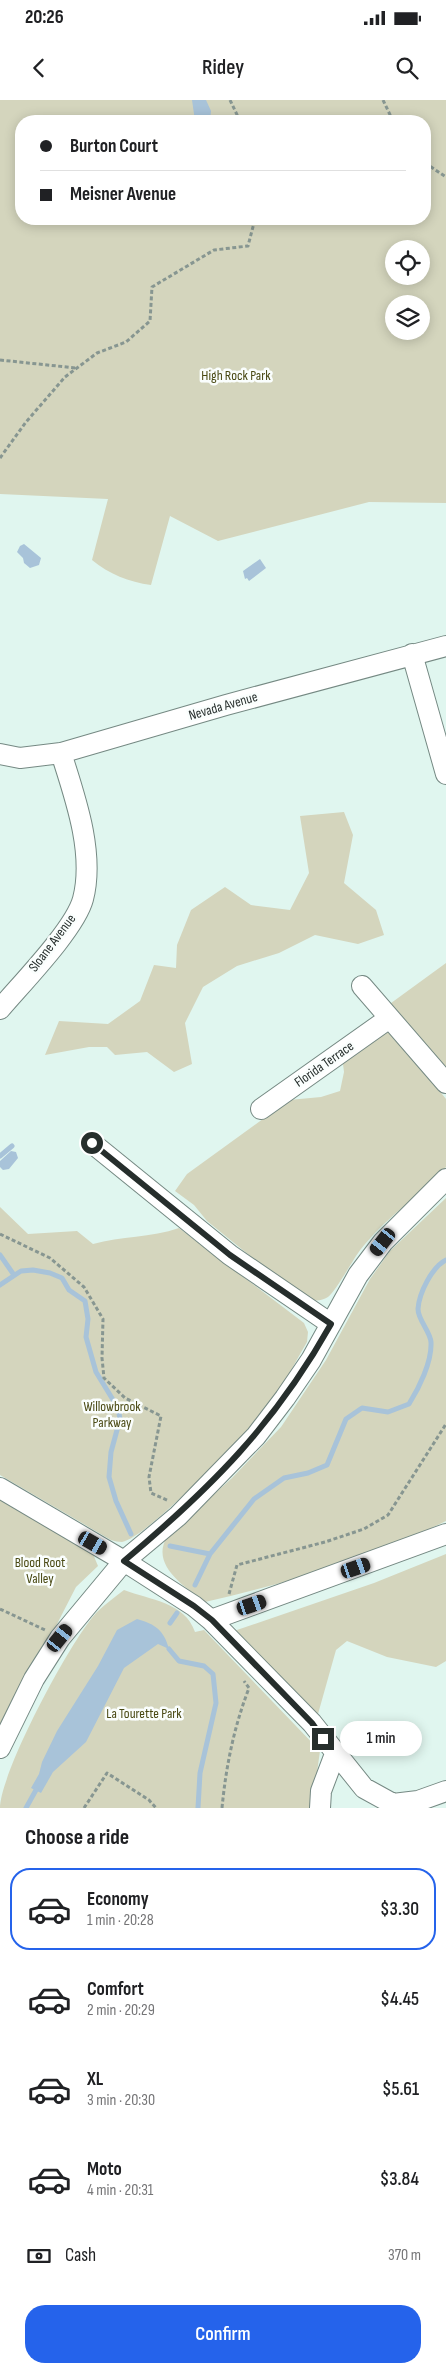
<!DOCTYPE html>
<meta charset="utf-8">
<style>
:root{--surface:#fff;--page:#f2f2f2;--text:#202124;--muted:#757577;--line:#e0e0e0;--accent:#2563eb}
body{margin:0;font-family:"Sofia Sans Condensed",sans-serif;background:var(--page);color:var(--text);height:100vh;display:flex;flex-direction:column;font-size:19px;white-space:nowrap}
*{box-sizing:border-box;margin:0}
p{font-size:16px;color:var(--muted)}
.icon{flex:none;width:28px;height:28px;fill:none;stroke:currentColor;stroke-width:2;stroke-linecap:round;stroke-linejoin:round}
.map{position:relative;height:1708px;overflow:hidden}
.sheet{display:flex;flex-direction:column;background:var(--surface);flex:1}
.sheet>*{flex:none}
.guide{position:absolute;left:15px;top:15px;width:416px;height:110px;border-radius:20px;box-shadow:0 2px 12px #0003;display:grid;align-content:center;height:110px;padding:0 25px;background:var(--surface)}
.fabs{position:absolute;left:385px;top:140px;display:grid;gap:10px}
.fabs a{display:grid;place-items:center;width:45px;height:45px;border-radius:50%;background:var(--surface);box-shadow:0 2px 12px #0003;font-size:25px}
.end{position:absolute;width:22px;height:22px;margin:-11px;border:6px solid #262e2c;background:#fff;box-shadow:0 0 0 2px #fff}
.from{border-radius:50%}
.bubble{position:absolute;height:35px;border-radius:18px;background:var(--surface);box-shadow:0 2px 12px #0003;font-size:16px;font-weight:600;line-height:35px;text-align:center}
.car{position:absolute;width:15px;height:30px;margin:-15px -8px;border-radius:6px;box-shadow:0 0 4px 1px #0007;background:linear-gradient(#222 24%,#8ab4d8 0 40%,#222 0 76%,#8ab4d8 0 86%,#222 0)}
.guide b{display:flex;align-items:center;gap:18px;height:48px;font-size:19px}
.guide b+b{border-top:1px solid var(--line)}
.guide i{width:12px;height:12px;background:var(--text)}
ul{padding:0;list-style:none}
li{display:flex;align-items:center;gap:15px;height:82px;margin:0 10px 8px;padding:0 15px;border:2px solid transparent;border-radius:20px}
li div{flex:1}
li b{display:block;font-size:19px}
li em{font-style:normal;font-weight:600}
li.current{border-color:var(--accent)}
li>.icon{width:45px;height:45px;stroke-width:1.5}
h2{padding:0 25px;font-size:22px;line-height:60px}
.pay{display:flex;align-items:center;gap:12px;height:55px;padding:0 25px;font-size:19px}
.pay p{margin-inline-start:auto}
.primary-button{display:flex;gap:10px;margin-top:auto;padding:10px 25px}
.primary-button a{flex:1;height:58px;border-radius:20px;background:var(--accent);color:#fff;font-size:20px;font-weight:600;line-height:58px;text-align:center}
.status{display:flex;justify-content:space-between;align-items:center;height:35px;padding:0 25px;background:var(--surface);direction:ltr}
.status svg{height:14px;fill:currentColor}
header{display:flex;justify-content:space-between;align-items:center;height:65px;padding:0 25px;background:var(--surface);font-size:22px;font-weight:600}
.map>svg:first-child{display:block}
.green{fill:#d4d5bd;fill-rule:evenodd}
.water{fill:#a8c3d9}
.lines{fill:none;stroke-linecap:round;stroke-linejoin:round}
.stream{stroke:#a8c3d9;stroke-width:5}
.minor-casing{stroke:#758983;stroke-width:22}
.path{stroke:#879691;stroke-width:3;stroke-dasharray:4 2.5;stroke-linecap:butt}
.minor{stroke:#fff;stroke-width:20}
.route{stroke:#262e2c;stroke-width:6}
.labels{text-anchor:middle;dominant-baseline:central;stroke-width:5;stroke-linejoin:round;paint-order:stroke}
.park-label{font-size:14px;fill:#494913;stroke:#fafefd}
.street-label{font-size:14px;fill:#262e2c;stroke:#fafefd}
</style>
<div class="status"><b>20:26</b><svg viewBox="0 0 49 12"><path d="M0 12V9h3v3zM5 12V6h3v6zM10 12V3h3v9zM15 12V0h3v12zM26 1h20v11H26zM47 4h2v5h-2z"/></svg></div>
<header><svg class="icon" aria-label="back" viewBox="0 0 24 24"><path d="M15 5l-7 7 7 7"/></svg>Ridey<svg class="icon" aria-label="search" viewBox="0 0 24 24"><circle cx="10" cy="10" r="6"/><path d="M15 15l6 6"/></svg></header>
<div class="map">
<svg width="446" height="1708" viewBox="0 0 446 1708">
<rect width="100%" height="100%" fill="#e0f6ef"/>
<path class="green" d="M0,0H446V403L369,402L218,441L170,416L151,485C129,482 109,474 92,460L108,399L0,394ZM21,21H425V119H21ZM394,149H421V176H394ZM394,204H421V231H394Z
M344,712L353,735L344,783L376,810L384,835L358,844L315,835L279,853L237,866L203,887L185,923L192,964L174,972L147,952L115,955L107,947H89L45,955L59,921L108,924L140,901L154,865L176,868L177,845L191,810L225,787L251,805L290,810L309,773L300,716Z
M446,863V973L387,906Z
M390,930L446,999V1067C418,1098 380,1121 356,1156C351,1164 334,1193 328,1197C317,1204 307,1199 296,1193L207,1121L194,1105L175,1091L187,1074L289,1000L321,997L340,991L344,972L342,956Z
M446,1098V1421C369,1459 288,1483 205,1502C185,1487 150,1465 167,1437L232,1378L281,1327L326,1260L370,1179L390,1151Z
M0,1107L28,1134L77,1131L93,1144C121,1136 151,1138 179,1128L304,1223L308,1232L307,1242C295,1262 284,1285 270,1304C250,1329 149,1437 122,1442C119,1442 114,1441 111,1440L0,1375Z
M0,1400L93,1454L98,1466L76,1487L0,1635Z
M446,1454V1561L436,1567L387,1557L347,1541L336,1550L318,1614L234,1531L374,1483Z
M124,1490C150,1500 185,1502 195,1532L204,1530L320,1651L312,1708H0C0,1673 71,1539 97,1512C105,1504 115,1497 124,1490Z"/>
<path class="water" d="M192,0H206L211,11L210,21H195Z
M24,444L41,458L39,465L30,468L24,463L23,458L17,452L20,446Z
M260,459L266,468L249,481L247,478L245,479L243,471Z
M11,1051L16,1052L18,1058L9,1069L3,1070L0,1067V1061Z
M137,1519C155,1524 164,1530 169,1549L158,1544L124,1568L86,1642L53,1672L41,1693L31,1688L39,1674L42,1662L57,1631L98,1566L117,1530Z"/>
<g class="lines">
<path class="stream" d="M0,1056L12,1046
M0,1155L14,1175
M0,1185L21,1171L33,1170L50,1173L62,1178L69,1190L85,1201L88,1219L86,1237L96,1272L118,1308L120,1319L111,1352L109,1377L116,1401L131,1434
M170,1446L210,1454
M195,1485L210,1454L254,1399L284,1378L308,1373L327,1365L346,1319L362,1308L388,1312L409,1304C419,1288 432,1262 431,1242C430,1231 418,1220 418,1209C419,1193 432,1167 446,1160
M170,1523L177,1513
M169,1549L179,1561L204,1566L213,1574L216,1603L200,1673L198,1708
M26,1708L36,1690"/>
<g class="minor-casing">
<path id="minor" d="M412,554L446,674
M0,654L20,658L61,653L226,605L446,546
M362,886L446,983
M0,909C22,883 75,829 83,799C95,753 75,697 61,653
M261,1009L388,919
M92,1043L230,1155L331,1224
M0,1388L124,1461L194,1506L211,1520L312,1623L364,1688L393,1704L418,1701L446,1691
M211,1520L446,1434
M0,1648L34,1579L60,1538L124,1461L178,1416L256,1336L285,1298L311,1260L358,1175L383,1142L446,1079
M320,1708L321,1691L335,1654"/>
</g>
<path class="path" d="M230,0L240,21
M383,0L393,21
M425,63L446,77
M0,260L76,268
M0,358L26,322L65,277L97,253L126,242L150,221L152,187L214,150L248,146L255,119
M0,1134L50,1158L84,1187L103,1219L102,1258L104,1278L125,1298L161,1316L149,1377L151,1393L169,1401
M229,1494L237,1465L325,1442L364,1429L388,1415L446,1324
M0,1509L45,1530
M84,1708L107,1673L149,1700L156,1708
M222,1708C226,1666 234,1627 249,1588L244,1581"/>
<use href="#minor" class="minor"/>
</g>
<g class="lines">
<path class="route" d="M92,1043L230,1155L331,1224C275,1324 211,1388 124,1461L194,1506L212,1520L312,1623L323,1639"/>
</g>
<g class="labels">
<g class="park-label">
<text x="236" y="275">High Rock Park</text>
<text x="112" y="1306">Willowbrook<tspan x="112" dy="16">Parkway</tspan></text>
<text x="40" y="1462">Blood Root<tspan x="40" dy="16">Valley</tspan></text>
<text x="144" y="1613">La Tourette Park</text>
</g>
<g class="street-label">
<text transform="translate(223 606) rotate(-16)">Nevada Avenue</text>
<text transform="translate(52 843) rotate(-53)">Sloane Avenue</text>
<text transform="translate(324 964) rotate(-35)">Florida Terrace</text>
</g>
</g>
</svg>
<div class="fabs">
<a><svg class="icon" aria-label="locate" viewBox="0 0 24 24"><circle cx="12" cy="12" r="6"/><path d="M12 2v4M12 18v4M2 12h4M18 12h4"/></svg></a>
<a><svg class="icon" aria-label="layers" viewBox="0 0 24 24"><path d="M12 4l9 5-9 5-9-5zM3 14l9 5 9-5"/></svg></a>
</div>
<i class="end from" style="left:92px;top:1043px"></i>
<i class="end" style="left:323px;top:1639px"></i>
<div class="bubble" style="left:340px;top:1621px;width:82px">1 min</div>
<i class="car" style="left:383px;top:1142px;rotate:218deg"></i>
<i class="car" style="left:93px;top:1443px;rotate:120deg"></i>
<i class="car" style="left:356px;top:1468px;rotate:71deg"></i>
<i class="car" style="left:252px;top:1505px;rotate:71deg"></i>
<i class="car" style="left:60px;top:1538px;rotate:39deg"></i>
<div class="guide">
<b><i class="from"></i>Burton Court</b>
<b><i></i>Meisner Avenue</b>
</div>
</div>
<section class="sheet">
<h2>Choose a ride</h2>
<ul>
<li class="current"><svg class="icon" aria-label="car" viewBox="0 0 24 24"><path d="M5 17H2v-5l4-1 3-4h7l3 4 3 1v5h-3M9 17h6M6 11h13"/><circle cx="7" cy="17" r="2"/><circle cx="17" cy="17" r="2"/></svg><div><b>Economy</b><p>1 min · 20:28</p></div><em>$3.30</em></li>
<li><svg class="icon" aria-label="car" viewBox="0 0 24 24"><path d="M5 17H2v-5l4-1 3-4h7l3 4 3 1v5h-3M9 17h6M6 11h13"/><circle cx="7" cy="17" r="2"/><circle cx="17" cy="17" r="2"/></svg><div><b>Comfort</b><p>2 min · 20:29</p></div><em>$4.45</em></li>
<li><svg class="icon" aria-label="car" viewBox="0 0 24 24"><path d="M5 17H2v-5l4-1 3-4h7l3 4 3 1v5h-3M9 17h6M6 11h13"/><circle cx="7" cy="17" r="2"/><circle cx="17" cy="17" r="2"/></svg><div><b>XL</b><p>3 min · 20:30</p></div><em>$5.61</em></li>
<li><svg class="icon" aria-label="car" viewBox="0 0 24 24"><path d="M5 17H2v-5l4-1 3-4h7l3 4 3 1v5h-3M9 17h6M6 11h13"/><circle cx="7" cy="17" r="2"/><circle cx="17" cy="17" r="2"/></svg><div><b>Moto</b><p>4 min · 20:31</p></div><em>$3.84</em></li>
</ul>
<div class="pay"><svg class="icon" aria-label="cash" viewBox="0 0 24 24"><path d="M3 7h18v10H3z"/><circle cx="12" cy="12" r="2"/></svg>Cash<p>370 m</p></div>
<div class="primary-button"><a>Confirm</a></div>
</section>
